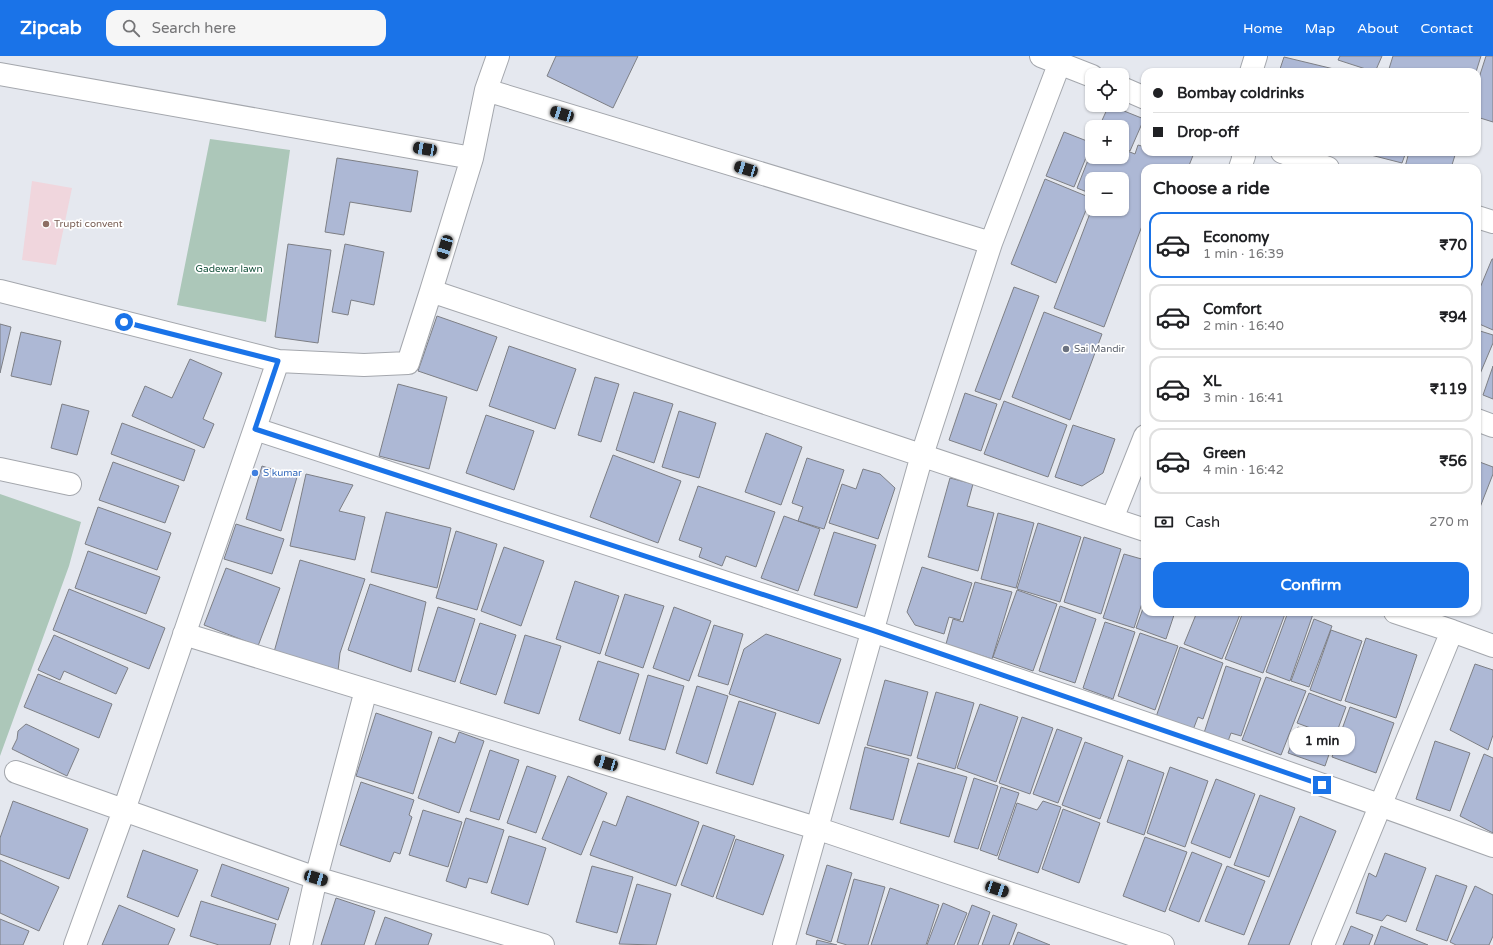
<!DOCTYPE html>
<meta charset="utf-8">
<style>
:root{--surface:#fff;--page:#f6f6f6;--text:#202124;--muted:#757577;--line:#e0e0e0;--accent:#1a73e8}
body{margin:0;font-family:"Varela Round",sans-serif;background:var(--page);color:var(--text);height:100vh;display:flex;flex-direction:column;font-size:15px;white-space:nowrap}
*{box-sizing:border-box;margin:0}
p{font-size:13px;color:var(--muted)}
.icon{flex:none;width:22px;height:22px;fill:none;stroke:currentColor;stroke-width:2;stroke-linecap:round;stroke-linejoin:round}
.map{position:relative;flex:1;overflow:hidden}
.side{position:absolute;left:1141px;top:108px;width:340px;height:452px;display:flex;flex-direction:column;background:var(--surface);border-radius:12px;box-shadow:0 1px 3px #0004}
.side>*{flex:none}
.banner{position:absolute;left:1141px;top:12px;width:340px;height:88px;border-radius:12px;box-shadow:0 1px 3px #0004;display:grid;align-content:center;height:88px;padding:0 12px;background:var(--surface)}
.buttons{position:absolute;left:1085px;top:12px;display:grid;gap:8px}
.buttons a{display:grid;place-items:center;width:44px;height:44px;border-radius:8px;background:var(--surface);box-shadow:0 1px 3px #0004;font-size:20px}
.end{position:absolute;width:18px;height:18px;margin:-9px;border:5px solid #1a73e8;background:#fff;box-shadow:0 0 0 2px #fff}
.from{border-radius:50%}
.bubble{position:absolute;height:28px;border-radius:12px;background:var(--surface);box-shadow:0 1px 3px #0004;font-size:13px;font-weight:800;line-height:28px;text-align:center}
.car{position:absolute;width:12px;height:24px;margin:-12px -6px;border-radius:5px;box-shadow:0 0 3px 1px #0007;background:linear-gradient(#222 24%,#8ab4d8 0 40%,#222 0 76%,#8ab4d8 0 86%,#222 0)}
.banner b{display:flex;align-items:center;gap:14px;height:38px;font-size:15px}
.banner b+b{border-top:1px solid var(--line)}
.banner i{width:10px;height:10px;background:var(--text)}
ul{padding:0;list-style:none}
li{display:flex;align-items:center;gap:12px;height:66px;margin:0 8px 6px;padding:0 4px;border:2px solid var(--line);border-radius:12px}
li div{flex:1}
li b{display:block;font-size:15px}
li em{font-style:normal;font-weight:800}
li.selected{border-color:var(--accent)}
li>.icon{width:36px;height:36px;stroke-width:1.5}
h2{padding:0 12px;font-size:18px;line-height:48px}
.pay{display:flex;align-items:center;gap:10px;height:44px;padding:0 12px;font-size:15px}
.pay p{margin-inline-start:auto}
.button{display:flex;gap:8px;margin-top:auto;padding:8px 12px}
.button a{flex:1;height:46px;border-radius:12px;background:var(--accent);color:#fff;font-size:16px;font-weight:800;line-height:46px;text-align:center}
header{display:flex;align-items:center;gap:24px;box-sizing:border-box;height:56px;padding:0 20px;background:var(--accent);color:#fff}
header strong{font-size:19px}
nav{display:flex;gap:22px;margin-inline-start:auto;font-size:14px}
.search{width:280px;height:36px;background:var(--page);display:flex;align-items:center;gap:10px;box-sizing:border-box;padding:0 14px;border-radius:12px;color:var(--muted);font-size:15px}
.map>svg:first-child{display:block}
.education{fill:#f0d6dd}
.green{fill:#acc7b9}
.building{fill:#adb8d5;stroke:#7d7f85}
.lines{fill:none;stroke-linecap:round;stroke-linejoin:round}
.minor-casing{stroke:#a4a7ad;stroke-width:24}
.minor{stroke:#fff;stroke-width:22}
.route{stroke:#1a73e8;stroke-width:5}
.education-dot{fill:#8d6e63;stroke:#fff;stroke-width:1.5}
.worship-dot{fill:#6b7280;stroke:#fff;stroke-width:1.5}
.shop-dot{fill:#3f7fe0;stroke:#fff;stroke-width:1.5}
.labels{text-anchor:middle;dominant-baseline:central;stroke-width:3.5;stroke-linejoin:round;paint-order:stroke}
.education-label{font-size:10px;fill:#785e54;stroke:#fff;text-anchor:start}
.park-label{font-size:10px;fill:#135039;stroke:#fff}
.worship-label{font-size:10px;fill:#5b616d;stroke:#fff;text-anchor:start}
.shop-label{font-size:10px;fill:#366cbe;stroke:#fff;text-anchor:start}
</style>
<header>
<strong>Zipcab</strong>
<div class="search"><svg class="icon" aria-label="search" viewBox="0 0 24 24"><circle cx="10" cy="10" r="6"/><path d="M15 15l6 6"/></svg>Search here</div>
<nav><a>Home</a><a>Map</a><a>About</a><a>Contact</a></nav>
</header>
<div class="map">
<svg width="1493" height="889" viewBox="0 0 1493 889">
<rect width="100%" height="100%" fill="#e5e8ef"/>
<path class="education" d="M32,125L72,132L56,209L22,204Z"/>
<path class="green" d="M210,83L290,94L266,266L177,249Z
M0,438L81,466L69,510L0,700Z"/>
<path class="building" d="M556,0H638L613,52L547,20Z
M1340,0H1382L1375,16L1338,4Z
M1393,0H1481L1476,16H1388Z
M1486,0H1493V66L1477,61V28Z
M1284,1L1338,14L1337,16H1279Z
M1109,49L1144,63L1130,95L1122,91V71H1099Z
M1064,76L1092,87L1074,131L1046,120Z
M1138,89L1145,91V96H1158L1164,98L1165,96L1194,97L1188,112H1145V162L1104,271L1054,252L1092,152L1122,153V123H1092V138L1077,132L1092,94V101H1122V93L1135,98Z
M1359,96H1406L1402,107Z
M1409,96H1456L1451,112H1407L1405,111Z
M337,102L418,115L411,156L350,146L344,179L325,176Z
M1045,123L1091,142L1056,227L1011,208Z
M288,188L331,194L318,287L275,281Z
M345,188L384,196L374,249L351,244L348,259L332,256Z
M1492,203H1493V274L1477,267V239Z
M1014,231L1039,240L1000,344L975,335Z
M1044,256L1102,278L1070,364L1012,341Z
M437,260L497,281L477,335L418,315Z
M0,268L11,271L0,317Z
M1477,274L1493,279V287L1477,325Z
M21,276L61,285L51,329L11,320Z
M509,290L576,313L555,373L489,350Z
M190,303L222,317L203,363L214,368L204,392L132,360L145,330L172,342Z
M1493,310V343L1483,339Z
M595,321L619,328L601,386L578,379Z
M398,328L447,341L429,413L379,400Z
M634,336L673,348L654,407L616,394Z
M965,337L997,348L981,395L949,384Z
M1004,345L1067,369L1048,421L984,398Z
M62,348L89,355L77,399L51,392Z
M679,355L716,367L699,422L662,411Z
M486,359L534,375L514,434L466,417Z
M122,367L195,394L184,425L111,398Z
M1073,369L1115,383L1103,417L1082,430L1055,421Z
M766,377L802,391L781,449L745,436Z
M613,399L681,425L658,487L590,461Z
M807,402L844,414L824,473L798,465L803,451L792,447Z
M1477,405L1493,411V418L1477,459Z
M113,406L179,430L165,467L99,444Z
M262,410L297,421L281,475L246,463Z
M863,413L880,418L895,432L878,483L829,467L842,428L856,433Z
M306,418L353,429L339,455L365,461L355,504L290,490Z
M950,422L973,428L967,450L994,457L978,515L928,501Z
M698,430L775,456L756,511L726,500L722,510L699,501L702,492L679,484Z
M98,451L171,477L157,514L85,488Z
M386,456L451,472L437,532L371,516Z
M998,457L1034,467L1016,532L981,523Z
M784,460L820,473L798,535L761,522Z
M1038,467L1081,481L1060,546L1017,533Z
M236,468L284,483L272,518L224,503Z
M456,475L497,488L477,554L436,542Z
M834,476L876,489L857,552L814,539Z
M1084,481L1121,493L1101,558L1064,546Z
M504,491L544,505L521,570L481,555Z
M88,495L160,521L146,558L75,532Z
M1124,498L1145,504V538L1134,572L1103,562Z
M300,504L365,523L340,597L338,615L274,596Z
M922,511L972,527L960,564L949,561L944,578L915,569L907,556Z
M226,512L280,532L258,590L204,569Z
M575,525L619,540L600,598L556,583Z
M975,526L1012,536L992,603L946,588L953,563L963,566Z
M370,528L426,546L411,616L348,594Z
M69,533L165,572L149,613L53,574Z
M1017,534L1057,548L1033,615L993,601Z
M625,538L664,550L643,612L605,599Z
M1145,547V556H1175L1166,583L1136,572Z
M1060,550L1096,563L1075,627L1039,615Z
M438,551L475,563L455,626L418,614Z
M674,551L711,565L689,625L653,612Z
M1197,556H1241L1222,603L1184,588Z
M1243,556H1280L1285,558L1263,617L1225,603Z
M1288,556H1308L1313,558L1290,625L1266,616Z
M1314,563L1332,570L1309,631L1291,625Z
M1105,566L1135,576L1113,643L1083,632Z
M480,567L516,579L496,639L460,627Z
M714,569L743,578L728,629L698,620Z
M1331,574L1362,585L1341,645L1310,634Z
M1140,577L1178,590L1155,654L1118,640Z
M766,578L841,603L819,668L729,638L744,593Z
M54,579L128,612L116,638L64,615L60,624L38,614Z
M525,579L561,590L539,658L504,647Z
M1366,582L1417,599L1396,662L1345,645Z
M1180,591L1223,607L1203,663L1198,661L1193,674L1156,661Z
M598,605L639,618L620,678L579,664Z
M1475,608L1493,614V679L1488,694L1450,674Z
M1226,610L1261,622L1241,680L1231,677L1227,688L1203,680Z
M38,618L112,648L99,682L24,651Z
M648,619L684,630L665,694L629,684Z
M1266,621L1306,635L1281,699L1242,684Z
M885,624L928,636L911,700L867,689Z
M697,630L728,640L707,708L676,697Z
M936,636L974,647L955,713L917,702Z
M1309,637L1346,651L1335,681L1297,667Z
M739,645L776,657L753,729L716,717Z
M980,648L1018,661L996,726L957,712Z
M1350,651L1394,667L1376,717L1332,701Z
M376,657L432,676L413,738L356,720Z
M1022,661L1053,672L1030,738L999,727Z
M26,668L79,693L67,720L12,693L17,683L18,675Z
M1298,671L1334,684L1325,710L1288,697Z
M1057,673L1082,682L1058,747L1033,738Z
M459,676L484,685L459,757L418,742L439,681L455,687Z
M1435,685L1470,697L1450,755L1416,743Z
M1085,686L1123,700L1100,763L1062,749Z
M865,691L909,703L893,764L850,753Z
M490,694L519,704L499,764L470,755Z
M1484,698L1493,702V777L1460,760Z
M1128,704L1164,717L1144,779L1107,766Z
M918,707L967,721L949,781L900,767Z
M527,710L556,720L536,777L507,767Z
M1170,711L1208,725L1185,791L1147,777Z
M568,720L607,737L581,799L542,783Z
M974,722L998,730L978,793L954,786Z
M1216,723L1255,738L1230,802L1191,787Z
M361,726L414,744L409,759L412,761L400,798L394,796L390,806L340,789Z
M1001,731L1019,737L997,800L980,794Z
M1260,739L1295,752L1269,821L1234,809Z
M627,740L699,766L676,830L590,799L603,765L616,770Z
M13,745L88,773L69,823L0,798V782Z
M1043,745L1061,751L1038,817L998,803L1017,747L1037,754Z
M1063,753L1100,767L1079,827L1042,813Z
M423,754L462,766L448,811L409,799Z
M1300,760L1336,775L1289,889H1248Z
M466,762L504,774L487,827L469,822L466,832L446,825Z
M703,769L735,780L713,841L681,829Z
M509,780L546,792L528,849L491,837Z
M1145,781L1187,796L1165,856L1123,840Z
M736,783L784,799L763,859L716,842Z
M143,794L198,814L178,861L127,841Z
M1192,796L1222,808L1199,866L1169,854Z
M1385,797L1426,812L1406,866L1387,859L1382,865L1356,857L1369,817L1376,821Z
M0,804L59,831L39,875L0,857Z
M222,808L289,832L278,864L211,840Z
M827,809L852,817L831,886L806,878Z
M592,810L633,821L617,877L576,866Z
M1227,810L1265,825L1244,879L1205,865Z
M1436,819L1467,830L1447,885L1416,874Z
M854,823L885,831L868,889H847L837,886Z
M637,828L671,838L656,889L619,888Z
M1475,830L1493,839V880L1489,889H1456L1450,886Z
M890,832L939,849L926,889H871Z
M336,842L375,855L364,889H321Z
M201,845L276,868L270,889H219L190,880Z
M943,847L967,857L954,889H927Z
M119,849L175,873L168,889H102Z
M972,849L990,856L978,889H957Z
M993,859L1017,868L1009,889H982Z
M385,861L432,878L428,889H375Z
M0,863L29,875L23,889H0Z
M1351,870L1373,879L1369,889H1343Z
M1381,870L1428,889H1374Z
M1018,876L1050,889H1013Z
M817,884L837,889H816Z"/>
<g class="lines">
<g class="minor-casing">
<path id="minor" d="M1041,0L1092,20
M1251,16L1256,0
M0,18L472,102L486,34L498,0
M1122,32L1145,42
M486,34L991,187L922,399L784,889
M1282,96L1328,112
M1240,112L1244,100L1242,96
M1477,161L1493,166
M991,187L1060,6
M0,235L278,305L124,754L75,889
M431,235L472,102
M278,305L364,309L408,307L431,235L1112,463L1145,380
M1477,364L1493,370
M255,373C669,508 1084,641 1493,790
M0,413L70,428
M1112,463L1145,474
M1395,556L1452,575
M184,578L816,772L1163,889
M16,716L316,822L543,889
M301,889L316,822L366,634
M1323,889L1452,575L1493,590"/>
</g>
<use href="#minor" class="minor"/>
</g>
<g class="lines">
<path class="route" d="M124,266L278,305L255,373L872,574L1322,729"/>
</g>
<circle class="education-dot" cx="46" cy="168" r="4"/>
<circle class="worship-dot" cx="1066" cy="293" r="4"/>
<circle class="shop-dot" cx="255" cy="417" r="4"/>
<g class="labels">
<g class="education-label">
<text x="54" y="168">Trupti convent</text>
</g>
<g class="park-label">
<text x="229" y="213">Gadewar lawn</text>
</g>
<g class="worship-label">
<text x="1074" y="293">Sai Mandir</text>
</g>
<g class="shop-label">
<text x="263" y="417">S kumar</text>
</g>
</g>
</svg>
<div class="buttons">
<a><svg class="icon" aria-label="locate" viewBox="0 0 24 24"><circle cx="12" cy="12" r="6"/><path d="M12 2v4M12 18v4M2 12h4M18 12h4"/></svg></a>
<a>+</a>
<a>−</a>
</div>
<i class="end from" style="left:124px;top:266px"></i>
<i class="end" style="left:1322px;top:729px"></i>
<div class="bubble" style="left:1289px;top:671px;width:66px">1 min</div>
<i class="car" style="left:562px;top:58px;rotate:287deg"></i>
<i class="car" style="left:425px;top:93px;rotate:280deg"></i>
<i class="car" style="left:746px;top:113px;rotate:287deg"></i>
<i class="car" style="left:445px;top:191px;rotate:197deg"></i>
<i class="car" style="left:606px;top:707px;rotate:287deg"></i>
<i class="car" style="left:316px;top:822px;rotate:106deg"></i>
<i class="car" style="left:997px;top:833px;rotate:109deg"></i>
<div class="banner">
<b><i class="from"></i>Bombay coldrinks</b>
<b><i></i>Drop-off</b>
</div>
<section class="side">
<h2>Choose a ride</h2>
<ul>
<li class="selected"><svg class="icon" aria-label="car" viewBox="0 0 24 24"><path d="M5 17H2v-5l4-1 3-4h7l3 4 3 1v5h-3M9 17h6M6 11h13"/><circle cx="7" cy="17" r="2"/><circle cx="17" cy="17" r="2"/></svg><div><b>Economy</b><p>1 min · 16:39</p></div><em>₹70</em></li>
<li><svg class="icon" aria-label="car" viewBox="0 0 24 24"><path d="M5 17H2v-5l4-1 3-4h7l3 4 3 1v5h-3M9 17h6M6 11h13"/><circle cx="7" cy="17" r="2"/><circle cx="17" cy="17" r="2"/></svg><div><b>Comfort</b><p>2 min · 16:40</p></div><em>₹94</em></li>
<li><svg class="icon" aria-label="car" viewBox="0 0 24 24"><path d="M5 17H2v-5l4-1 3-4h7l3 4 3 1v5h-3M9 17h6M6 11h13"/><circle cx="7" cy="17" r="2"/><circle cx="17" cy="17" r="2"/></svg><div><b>XL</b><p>3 min · 16:41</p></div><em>₹119</em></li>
<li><svg class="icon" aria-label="car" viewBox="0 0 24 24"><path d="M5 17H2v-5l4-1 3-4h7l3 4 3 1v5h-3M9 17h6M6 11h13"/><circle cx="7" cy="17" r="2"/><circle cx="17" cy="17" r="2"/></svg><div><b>Green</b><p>4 min · 16:42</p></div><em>₹56</em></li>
</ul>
<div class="pay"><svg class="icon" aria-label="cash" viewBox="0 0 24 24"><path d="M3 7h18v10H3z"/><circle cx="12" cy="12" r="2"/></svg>Cash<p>270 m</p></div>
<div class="button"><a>Confirm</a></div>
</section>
</div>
